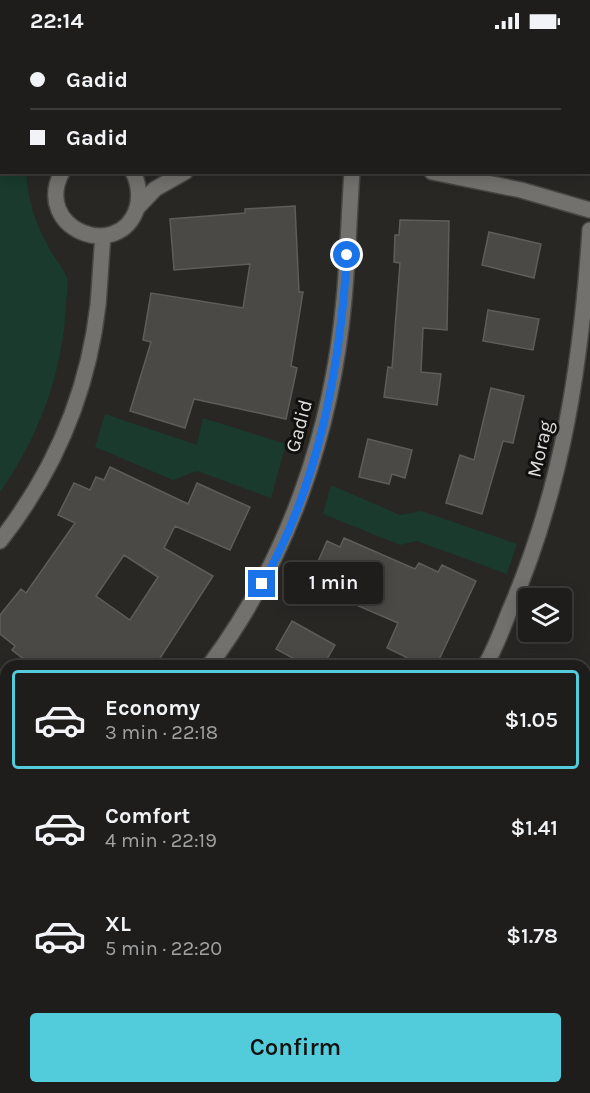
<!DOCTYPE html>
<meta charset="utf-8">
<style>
:root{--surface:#1e1d1b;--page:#2b2a28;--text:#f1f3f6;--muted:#a1a2a3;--line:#3c3b3a;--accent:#52cbda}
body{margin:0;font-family:Karla,sans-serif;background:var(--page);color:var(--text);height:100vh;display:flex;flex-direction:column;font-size:22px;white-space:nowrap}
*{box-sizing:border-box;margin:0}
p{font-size:20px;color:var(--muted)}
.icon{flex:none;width:33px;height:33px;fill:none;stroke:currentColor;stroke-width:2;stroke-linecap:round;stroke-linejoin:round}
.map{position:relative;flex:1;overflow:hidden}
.drawer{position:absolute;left:0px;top:618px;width:591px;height:434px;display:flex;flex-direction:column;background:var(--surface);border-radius:18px 18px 0 0;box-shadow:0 3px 15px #0003,0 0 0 2px var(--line)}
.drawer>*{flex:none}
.top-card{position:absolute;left:0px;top:0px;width:591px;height:132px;box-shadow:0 3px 15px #0003,0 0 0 2px var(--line);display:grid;align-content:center;height:132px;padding:0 30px;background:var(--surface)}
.tools{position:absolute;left:518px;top:546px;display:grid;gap:12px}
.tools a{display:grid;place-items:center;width:54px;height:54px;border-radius:6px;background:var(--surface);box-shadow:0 3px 15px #0003,0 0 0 2px var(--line);font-size:30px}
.end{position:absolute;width:27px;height:27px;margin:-14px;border:8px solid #1a73e8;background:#fff;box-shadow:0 0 0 3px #fff}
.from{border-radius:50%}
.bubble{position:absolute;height:42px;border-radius:6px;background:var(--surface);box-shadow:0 3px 15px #0003,0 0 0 2px var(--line);font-size:20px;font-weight:600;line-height:42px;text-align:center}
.top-card b{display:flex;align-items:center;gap:21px;height:57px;font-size:22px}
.top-card b+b{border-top:2px solid var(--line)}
.top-card i{width:15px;height:15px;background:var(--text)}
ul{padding:10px 0 0;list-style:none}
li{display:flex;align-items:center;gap:18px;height:99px;margin:0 12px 9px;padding:0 18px;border:3px solid transparent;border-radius:6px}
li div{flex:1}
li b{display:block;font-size:22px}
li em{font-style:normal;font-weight:600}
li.active{border-color:var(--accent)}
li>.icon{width:54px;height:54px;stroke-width:1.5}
.button{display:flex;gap:12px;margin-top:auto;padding:12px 30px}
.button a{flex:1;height:69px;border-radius:6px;background:var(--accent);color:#111;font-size:24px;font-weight:600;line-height:69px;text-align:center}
.status{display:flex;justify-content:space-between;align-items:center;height:42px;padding:0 30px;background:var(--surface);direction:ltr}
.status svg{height:16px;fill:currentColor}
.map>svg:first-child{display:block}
.green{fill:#193a2d}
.building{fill:#4a4945;stroke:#5e5d59;stroke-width:1.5;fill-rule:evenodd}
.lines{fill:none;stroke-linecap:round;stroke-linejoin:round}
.minor-casing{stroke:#474643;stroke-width:18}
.tertiary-casing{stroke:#474643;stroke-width:18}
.minor{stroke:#73716d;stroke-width:15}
.tertiary{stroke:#73716d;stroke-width:15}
.route{stroke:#1a73e8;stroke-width:8}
.labels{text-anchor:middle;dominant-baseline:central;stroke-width:6;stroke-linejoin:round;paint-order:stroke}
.street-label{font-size:20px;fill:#dfdedc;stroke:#11100f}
</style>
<div class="status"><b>22:14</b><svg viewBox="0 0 49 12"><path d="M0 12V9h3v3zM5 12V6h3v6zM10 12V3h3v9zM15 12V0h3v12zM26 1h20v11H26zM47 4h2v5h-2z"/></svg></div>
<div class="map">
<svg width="590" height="1051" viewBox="0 0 590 1051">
<rect width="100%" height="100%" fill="#282724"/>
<path class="green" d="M31,0H590V114V2Z
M0,80L2,130L26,131C28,157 35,181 48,204C53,214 63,225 67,236C69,243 66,255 66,263C63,330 39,395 0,450Z
M105,372L197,403L203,376L286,402L271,456L197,429L173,438L95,405Z
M331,443L400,473L421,469L517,502L507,532L417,499L400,503L323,472Z
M586,630L590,632V727L585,725Z
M0,865L6,874V1046H133L137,1051H0Z"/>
<path class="building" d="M295,164L299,250H303L291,324L297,326L286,377L194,357L185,386L130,369L151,300L143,298L151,251L243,266L250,222L174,228L170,177L245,171V167Z
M400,178L449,179L447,288L423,286L421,330L441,332L437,363L384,355L388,325L392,326L400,221L394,220L395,193H399Z
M489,190L541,202L534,236L482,223Z
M488,268L539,277L533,308L483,299Z
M491,346L524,354L513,401L503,399L482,472L446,461L460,413L474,418Z
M368,397L412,408L405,436L392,432L389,442L359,435Z
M110,425L188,462L197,441L250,465L230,508L175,484L164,506L213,534L155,624H33L12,608L15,604L0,592V573L21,547L26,551L75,481L58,473L74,441L90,448L96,435L104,438ZM124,513L158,535L130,578L96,554Z
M344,496L415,527L419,521L438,530L442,523L476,539L436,624H401L406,615L387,606L398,581L308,542L327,499L340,505Z
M292,579L335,603L323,624H307L276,607Z"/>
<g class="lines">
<g class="minor-casing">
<path id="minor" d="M432,130L521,148L590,168
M137,166L155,147L185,130
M209,624C288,518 332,390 344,258C348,215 349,173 352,130
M485,624C495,607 502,588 509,570C563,445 581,323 590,188
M0,663L6,671
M585,924L590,918
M281,1046L285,1051
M471,1051L477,1046"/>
</g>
<g class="tertiary-casing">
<path id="tertiary" d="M0,21H2
M0,41L2,43
M62,130C32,187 119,221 137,166C140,154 139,142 133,130
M0,499C54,430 88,350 98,263C100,240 101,217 103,194"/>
</g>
<use href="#minor" class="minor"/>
<use href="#tertiary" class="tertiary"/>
</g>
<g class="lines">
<path class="route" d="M262,542C319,443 340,326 347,213"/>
</g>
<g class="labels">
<g class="street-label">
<text transform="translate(299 384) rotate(-75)">Gadid</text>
<text transform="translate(540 407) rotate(-77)">Morag</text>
</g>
</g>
</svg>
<div class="tools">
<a><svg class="icon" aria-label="layers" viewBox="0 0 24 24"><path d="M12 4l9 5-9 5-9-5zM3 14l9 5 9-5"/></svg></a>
</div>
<i class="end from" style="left:347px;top:213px"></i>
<i class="end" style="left:262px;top:542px"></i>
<div class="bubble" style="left:284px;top:520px;width:99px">1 min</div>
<div class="top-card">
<b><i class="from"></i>Gadid</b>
<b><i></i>Gadid</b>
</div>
<section class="drawer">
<ul>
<li class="active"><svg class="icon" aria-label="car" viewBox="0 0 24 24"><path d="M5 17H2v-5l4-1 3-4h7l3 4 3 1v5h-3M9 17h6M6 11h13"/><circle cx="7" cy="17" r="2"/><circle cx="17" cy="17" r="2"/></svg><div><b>Economy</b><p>3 min · 22:18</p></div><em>$1.05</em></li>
<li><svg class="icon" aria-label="car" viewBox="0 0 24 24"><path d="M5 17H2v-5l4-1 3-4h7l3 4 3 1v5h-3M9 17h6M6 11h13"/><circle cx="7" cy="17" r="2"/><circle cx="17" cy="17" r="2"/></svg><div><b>Comfort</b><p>4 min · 22:19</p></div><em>$1.41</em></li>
<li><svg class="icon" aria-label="car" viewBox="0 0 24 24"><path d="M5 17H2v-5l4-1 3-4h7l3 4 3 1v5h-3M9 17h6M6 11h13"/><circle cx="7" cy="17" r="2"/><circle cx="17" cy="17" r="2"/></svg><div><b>XL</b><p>5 min · 22:20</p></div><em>$1.78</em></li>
</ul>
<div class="button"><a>Confirm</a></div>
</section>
</div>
